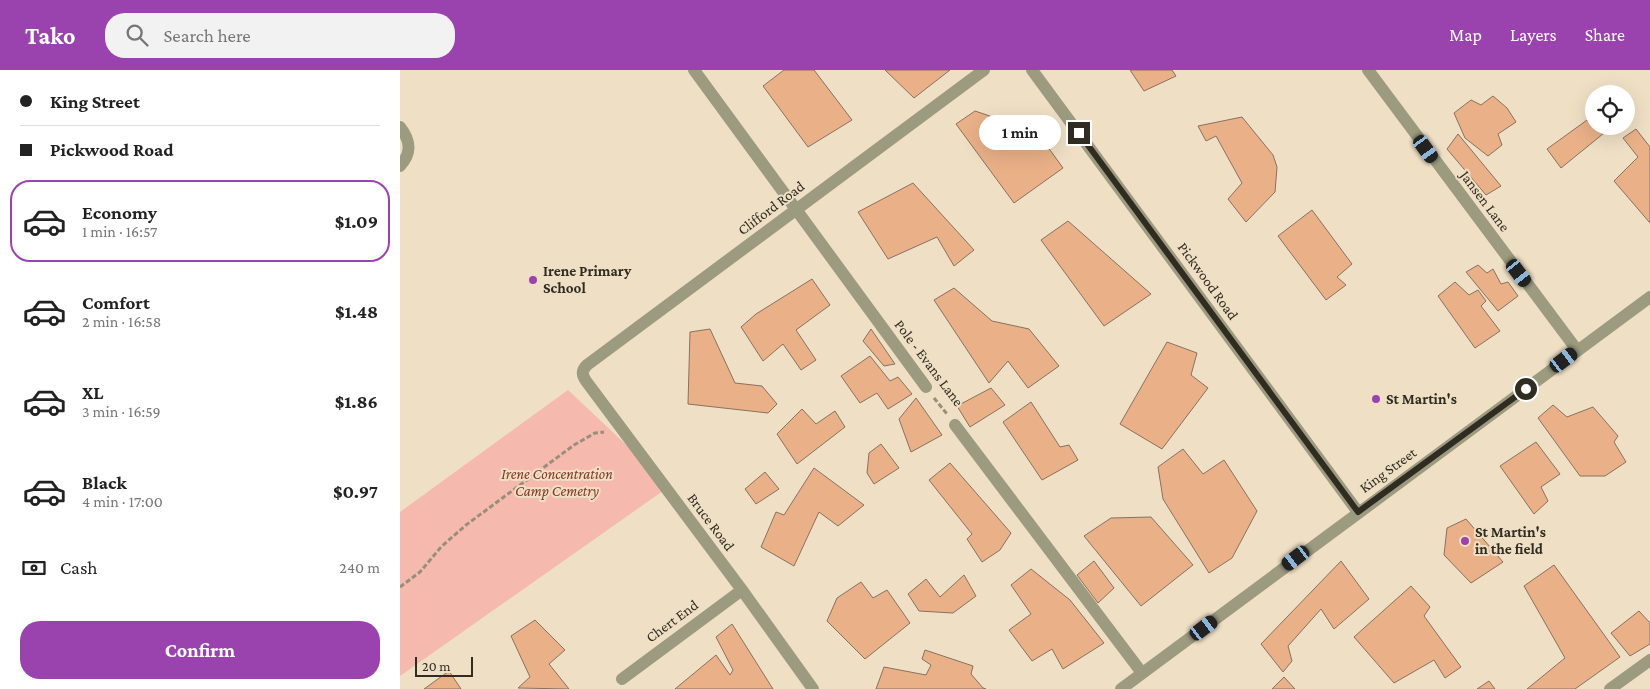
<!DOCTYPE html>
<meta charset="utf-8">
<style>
:root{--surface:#fff;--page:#f2f2f2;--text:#222;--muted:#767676;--line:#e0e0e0;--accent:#9a42ae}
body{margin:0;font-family:"Crimson Pro",serif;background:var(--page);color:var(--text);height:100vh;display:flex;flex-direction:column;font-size:19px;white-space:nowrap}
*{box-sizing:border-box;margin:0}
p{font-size:16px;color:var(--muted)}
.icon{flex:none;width:28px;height:28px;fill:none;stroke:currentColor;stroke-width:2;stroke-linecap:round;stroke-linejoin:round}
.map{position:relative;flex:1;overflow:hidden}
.drawer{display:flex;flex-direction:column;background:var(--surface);width:400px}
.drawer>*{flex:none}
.banner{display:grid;align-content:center;height:110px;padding:0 20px;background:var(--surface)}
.fabs{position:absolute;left:1185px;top:15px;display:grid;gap:10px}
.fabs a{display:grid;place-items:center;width:50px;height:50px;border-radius:50%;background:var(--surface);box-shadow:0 5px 20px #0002;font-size:25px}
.scale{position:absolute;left:15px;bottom:12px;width:58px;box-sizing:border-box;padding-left:5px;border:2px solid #312c22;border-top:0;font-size:14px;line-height:18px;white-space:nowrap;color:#312c22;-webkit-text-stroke:4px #eedfc5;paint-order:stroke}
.end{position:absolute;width:22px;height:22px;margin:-11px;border:6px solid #312c22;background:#fff;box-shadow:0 0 0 2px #fff}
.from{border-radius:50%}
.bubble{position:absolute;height:35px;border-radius:18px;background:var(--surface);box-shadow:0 5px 20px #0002;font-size:16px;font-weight:700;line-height:35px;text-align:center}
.car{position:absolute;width:15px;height:30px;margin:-15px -8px;border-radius:6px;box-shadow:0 0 4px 1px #0007;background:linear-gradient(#222 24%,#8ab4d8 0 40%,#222 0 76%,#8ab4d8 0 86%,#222 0)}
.banner b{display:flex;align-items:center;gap:18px;height:48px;font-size:19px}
.banner b+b{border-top:1px solid var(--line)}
.banner i{width:12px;height:12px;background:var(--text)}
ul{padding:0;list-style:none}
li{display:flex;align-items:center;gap:15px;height:82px;margin:0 10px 8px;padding:0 10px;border:2px solid transparent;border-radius:20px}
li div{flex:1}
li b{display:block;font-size:19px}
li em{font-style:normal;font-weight:700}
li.current{border-color:var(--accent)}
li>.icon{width:45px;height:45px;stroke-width:1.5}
.pay{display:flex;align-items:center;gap:12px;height:55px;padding:0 20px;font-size:19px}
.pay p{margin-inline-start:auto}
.action{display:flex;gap:10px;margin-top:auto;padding:10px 20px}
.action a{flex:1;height:58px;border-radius:20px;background:var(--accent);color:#fff;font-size:20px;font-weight:700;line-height:58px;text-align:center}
header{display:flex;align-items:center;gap:30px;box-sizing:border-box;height:70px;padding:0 25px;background:var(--accent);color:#fff}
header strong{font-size:24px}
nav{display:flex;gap:28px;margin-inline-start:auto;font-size:18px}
.search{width:350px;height:45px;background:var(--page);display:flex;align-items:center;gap:12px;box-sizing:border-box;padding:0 18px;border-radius:20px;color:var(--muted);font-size:19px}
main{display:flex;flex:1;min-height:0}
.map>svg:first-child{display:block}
.green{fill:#f5baad}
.building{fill:#eab188;stroke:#887161}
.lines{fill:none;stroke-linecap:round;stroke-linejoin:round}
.path{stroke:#988e7b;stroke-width:3;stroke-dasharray:5 2.5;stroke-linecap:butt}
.minor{stroke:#9c9b7f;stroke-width:12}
.route{stroke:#312c22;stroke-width:6}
.poi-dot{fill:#9a42ae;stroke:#eedfc5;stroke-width:2}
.labels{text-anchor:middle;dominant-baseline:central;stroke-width:4;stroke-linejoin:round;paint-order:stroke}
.street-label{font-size:15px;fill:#312c22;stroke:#eedfc5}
.poi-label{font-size:15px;font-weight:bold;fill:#312c22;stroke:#eedfc5;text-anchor:start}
.park-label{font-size:15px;font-style:italic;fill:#873524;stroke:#eedfc5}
</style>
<header>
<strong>Tako</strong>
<div class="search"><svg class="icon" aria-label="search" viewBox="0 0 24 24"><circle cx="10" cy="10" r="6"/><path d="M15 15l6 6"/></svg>Search here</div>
<nav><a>Map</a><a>Layers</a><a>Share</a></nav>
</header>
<main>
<section class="drawer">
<div class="banner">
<b><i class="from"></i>King Street</b>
<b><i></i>Pickwood Road</b>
</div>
<ul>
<li class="current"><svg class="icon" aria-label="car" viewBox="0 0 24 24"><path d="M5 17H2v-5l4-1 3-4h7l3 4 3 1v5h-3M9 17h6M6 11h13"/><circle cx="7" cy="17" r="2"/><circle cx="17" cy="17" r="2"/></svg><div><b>Economy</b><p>1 min · 16:57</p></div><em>$1.09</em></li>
<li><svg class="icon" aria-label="car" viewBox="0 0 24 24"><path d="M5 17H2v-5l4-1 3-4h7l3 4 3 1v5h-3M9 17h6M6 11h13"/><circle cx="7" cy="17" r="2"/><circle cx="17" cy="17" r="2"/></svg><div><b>Comfort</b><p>2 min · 16:58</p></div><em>$1.48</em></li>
<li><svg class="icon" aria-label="car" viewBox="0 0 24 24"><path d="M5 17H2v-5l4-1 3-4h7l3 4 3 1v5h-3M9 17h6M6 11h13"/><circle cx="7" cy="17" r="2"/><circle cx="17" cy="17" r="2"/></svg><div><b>XL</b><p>3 min · 16:59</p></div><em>$1.86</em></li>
<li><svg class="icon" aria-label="car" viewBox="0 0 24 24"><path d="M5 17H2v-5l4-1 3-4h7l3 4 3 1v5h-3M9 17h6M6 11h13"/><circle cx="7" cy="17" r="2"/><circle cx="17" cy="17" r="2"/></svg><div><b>Black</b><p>4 min · 17:00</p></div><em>$0.97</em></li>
</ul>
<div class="pay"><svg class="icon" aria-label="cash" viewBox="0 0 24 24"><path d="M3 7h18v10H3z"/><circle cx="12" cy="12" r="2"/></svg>Cash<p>240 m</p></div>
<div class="action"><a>Confirm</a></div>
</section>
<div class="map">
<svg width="1250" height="619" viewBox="0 0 1250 619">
<rect width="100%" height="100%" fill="#eedfc5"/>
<path class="green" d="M168,320L270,416L0,606V442Z"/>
<path class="building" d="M384,0H414L452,50L408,77L363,16Z
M485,0H550L514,28Z
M730,0H772L776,6L744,21Z
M1093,26L1107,38L1116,52L1098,64L1102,75L1088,86L1065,68L1054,43L1071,30L1081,35Z
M575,41L637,62L663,98L614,133L556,54Z
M1194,45V56H1207L1209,59L1161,98L1147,79Z
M842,47L873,85L877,97L875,122L846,152L828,129L842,113L816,66L806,71L798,56Z
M1236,59L1250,77V153L1214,111L1238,87L1223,68Z
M1058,64L1101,116L1086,125L1047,79Z
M513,113L574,180L554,196L537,167L488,189L458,142Z
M912,140L952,194L937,207L946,215L926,230L878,166Z
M668,151L751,224L704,256L641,170Z
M1078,195L1087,203L1093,199L1101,214L1108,212L1118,226L1098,241L1066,202Z
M412,209L430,235L396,260L416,290L401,300L383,274L363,291L341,257L356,244Z
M1055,212L1069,225L1078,220L1086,231L1081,236L1100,261L1075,278L1038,226Z
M554,218L592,251L629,259L659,296L628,318L608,291L589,313L534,230Z
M310,259L335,313L362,316L377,334L368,343L288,334L290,262Z
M471,259L495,294L484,296L463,271Z
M767,272L797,283L791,305L808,318L762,379L720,354Z
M470,286L490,311L498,307L512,324L488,339L477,323L460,333L441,306Z
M591,318L605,335L570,357L557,336Z
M516,328L542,365L511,382L499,349Z
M631,332L660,377L669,375L678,390L642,410L603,352Z
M1153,335L1167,347L1193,337L1218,366L1214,372L1226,392L1205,406H1180L1138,348Z
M402,339L416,354L435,341L445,357L397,394L377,364Z
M1136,372L1160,404L1141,417L1148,431L1134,444L1100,396Z
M481,374L499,398L474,414L467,403L469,383Z
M783,379L803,404L824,390L857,441L832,488L809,503L763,429L758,397Z
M550,393L611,463L600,480L582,492L567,469L572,464L529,410Z
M414,398L464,435L438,456L419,442L394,496L361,477L376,442L384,445Z
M365,402L379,419L356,434L345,419Z
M751,447L793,495L741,536L684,466L711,448Z
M1066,449L1103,492L1071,513L1044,485L1047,458Z
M694,491L714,518L698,533L677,505Z
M941,491L969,529L934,559L921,539L888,576L892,591L883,602L861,574Z
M1154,495L1220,587L1175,619H1127L1165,588L1124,516Z
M631,499L670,530L704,573L663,599L652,579L632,591L609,560L631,544L611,515Z
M564,505L576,526L553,543L519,541L508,524L526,509L540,527Z
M461,512L473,528L487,520L510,553L465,589L427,551L437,528Z
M1011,516L1030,537L1024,546L1061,597L1045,608L1034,590L994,613L954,567Z
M1239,541L1250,553V574L1230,586L1211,563Z
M135,550L165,580L149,594L169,619L118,618L130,607L111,566Z
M332,554L373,619H275L316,585L330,605L333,600L316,567Z
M525,580L573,596L571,604L583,618L586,619H476L484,597L526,605L531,595L522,589Z
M49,601L61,619H24Z
M884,607L895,619H872Z
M1089,611L1095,619H1077Z"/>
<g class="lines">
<path class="path" d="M534,328L547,344
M0,517L20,502L41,477L66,455L174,375L195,363L204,362"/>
<path class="minor" d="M294,0L526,317
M632,0L958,442
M968,0L1177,280
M0,57C11,71 12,83 0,96
M555,355L742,603
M222,609L342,520
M413,619L342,520L186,311C182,305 181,301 187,295L584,0
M721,619L1250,227
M1210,619L1250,590"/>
</g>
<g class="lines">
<path class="route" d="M679,63L958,442L1126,319"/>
</g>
<g class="poi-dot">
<circle cx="133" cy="210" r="5"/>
<circle cx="976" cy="329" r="5"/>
<circle cx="1065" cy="471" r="5"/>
</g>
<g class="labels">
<g class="street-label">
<text transform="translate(1085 131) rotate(53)">Jansen Lane</text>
<text transform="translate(371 138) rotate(-37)">Clifford Road</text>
<text transform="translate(808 211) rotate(54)">Pickwood Road</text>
<text transform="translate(529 293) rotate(53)">Pole - Evans Lane</text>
<text transform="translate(988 400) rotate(-36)">King Street</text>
<text transform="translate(311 452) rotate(53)">Bruce Road</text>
<text transform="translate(272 551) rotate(-36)">Chert End</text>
</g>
<g class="poi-label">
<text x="143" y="201">Irene Primary<tspan x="143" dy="17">School</tspan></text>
<text x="986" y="329">St Martin's</text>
<text x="1075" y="462">St Martin's<tspan x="1075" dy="17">in the field</tspan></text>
</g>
<g class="park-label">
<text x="157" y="404">Irene Concentration<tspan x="157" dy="17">Camp Cemetry</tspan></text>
</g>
</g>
</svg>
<div class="fabs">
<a><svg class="icon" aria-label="locate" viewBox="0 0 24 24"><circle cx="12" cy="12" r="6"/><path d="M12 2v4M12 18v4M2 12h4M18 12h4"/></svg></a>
</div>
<div class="scale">20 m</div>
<i class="end from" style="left:1126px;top:319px"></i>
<i class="end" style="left:679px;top:63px"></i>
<div class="bubble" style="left:579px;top:45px;width:82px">1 min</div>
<i class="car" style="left:1026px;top:79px;rotate:144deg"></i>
<i class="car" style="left:1119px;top:203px;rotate:143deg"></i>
<i class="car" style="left:1164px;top:290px;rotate:53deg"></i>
<i class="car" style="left:896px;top:488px;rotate:233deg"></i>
<i class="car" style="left:804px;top:558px;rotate:53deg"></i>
</div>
</main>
